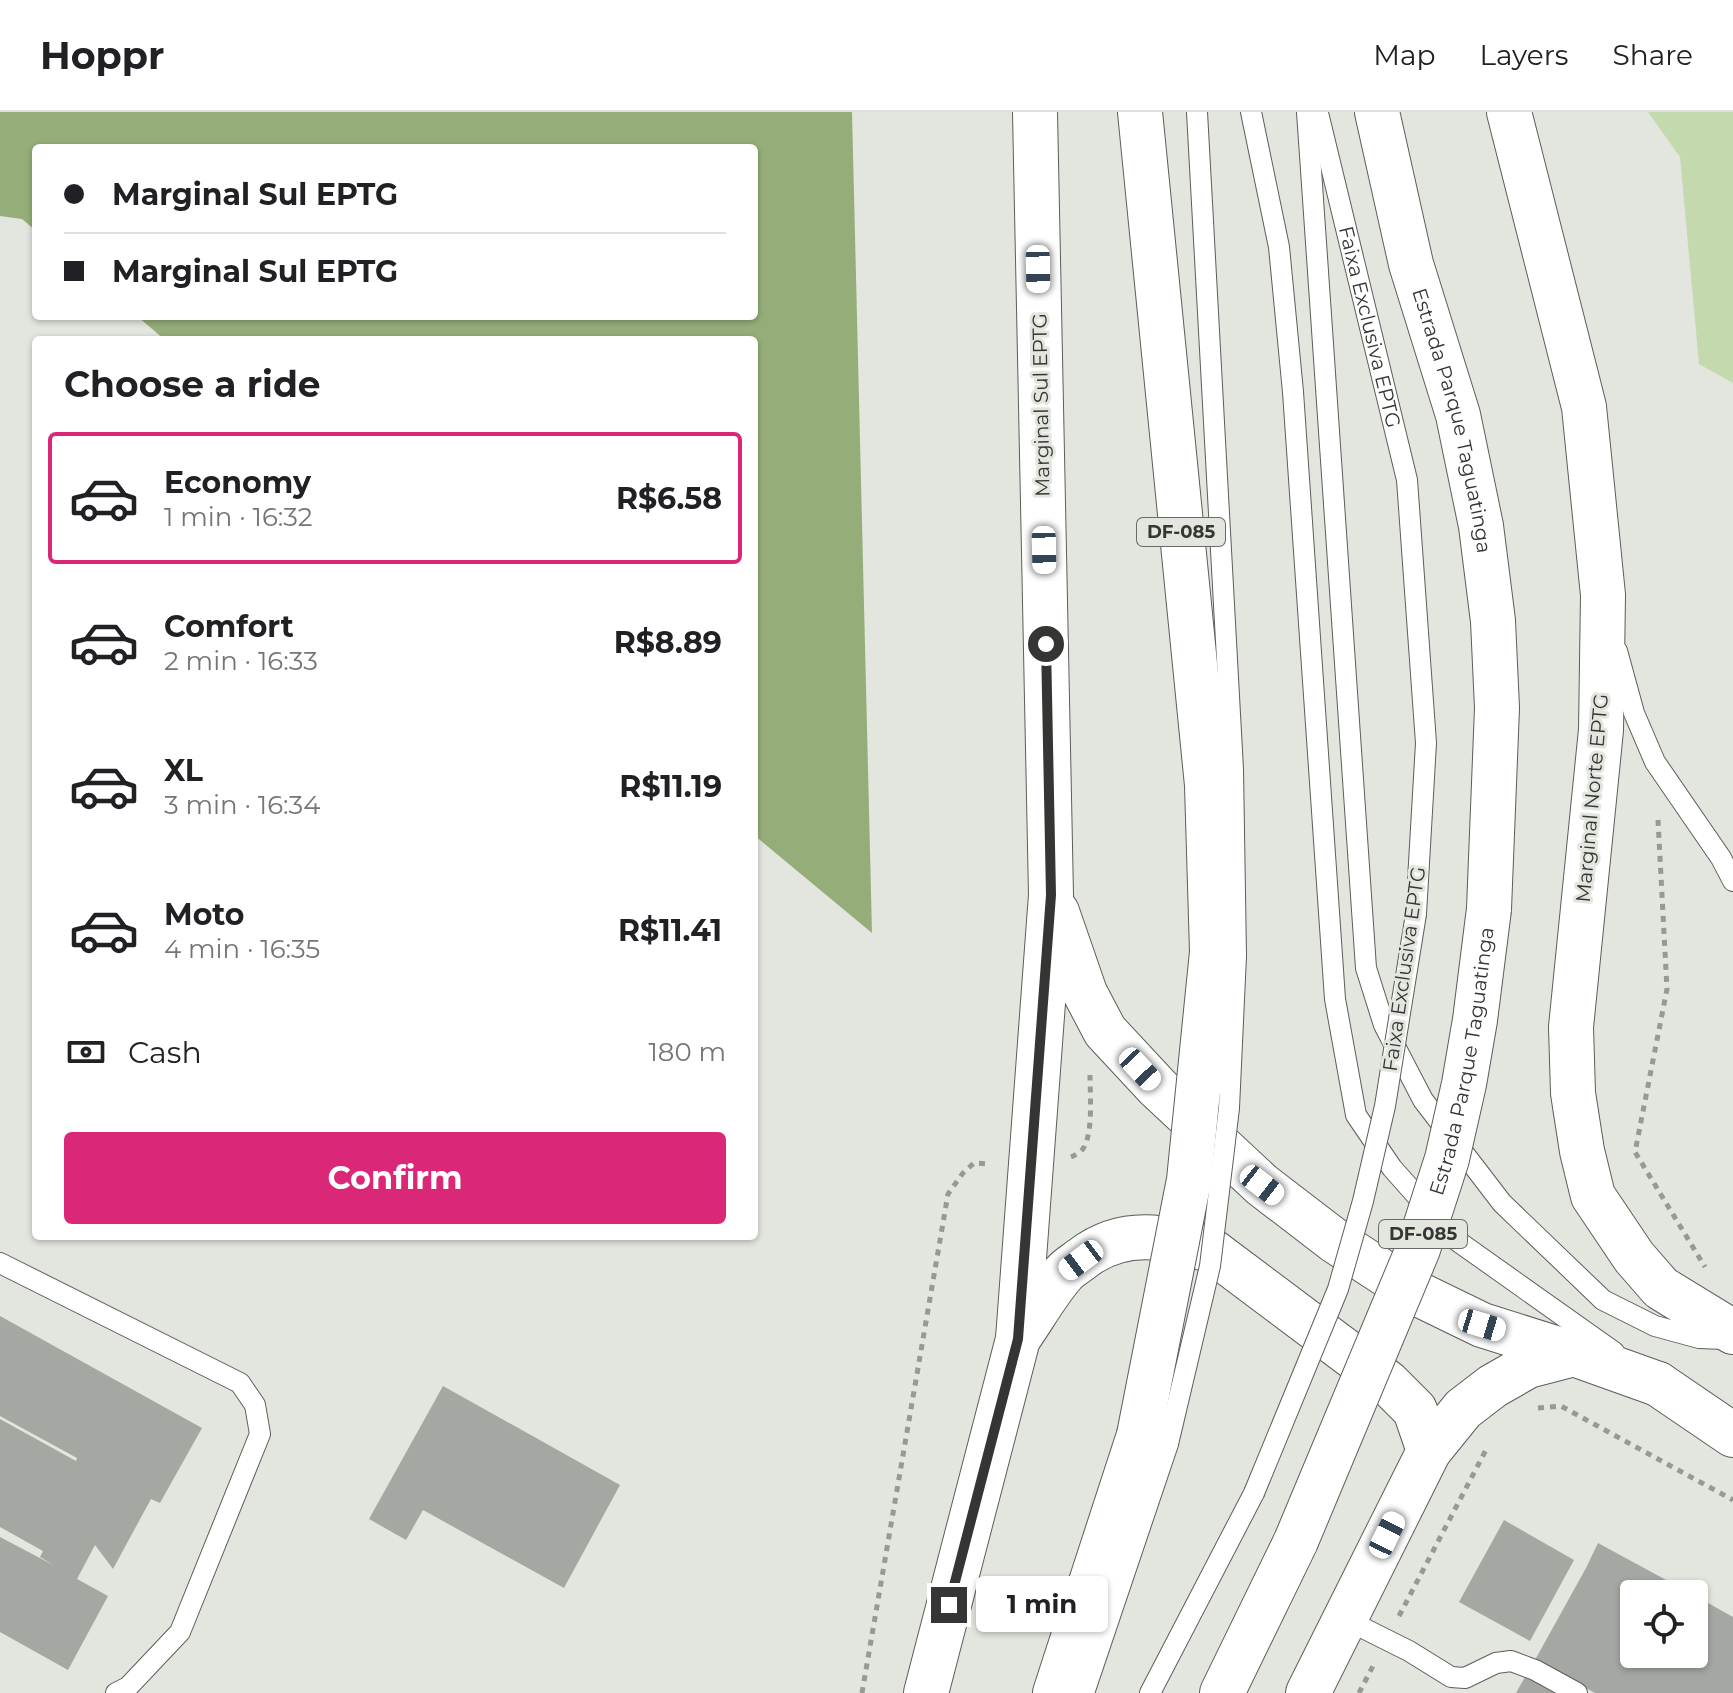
<!DOCTYPE html>
<meta charset="utf-8">
<style>
:root{--surface:#fff;--page:#f2f2f2;--text:#202124;--muted:#757577;--line:#e0e0e0;--accent:#db2777}
body{margin:0;font-family:Montserrat,sans-serif;background:var(--page);color:var(--text);height:100vh;display:flex;flex-direction:column;font-size:30px;white-space:nowrap}
*{box-sizing:border-box;margin:0}
p{font-size:26px;color:var(--muted)}
.icon{flex:none;width:44px;height:44px;fill:none;stroke:currentColor;stroke-width:2;stroke-linecap:round;stroke-linejoin:round}
.map{position:relative;flex:1;overflow:hidden}
.drawer{position:absolute;left:32px;top:224px;width:726px;height:904px;display:flex;flex-direction:column;background:var(--surface);border-radius:8px;box-shadow:0 2px 6px #0004}
.drawer>*{flex:none}
.guide{position:absolute;left:32px;top:32px;width:726px;height:176px;border-radius:8px;box-shadow:0 2px 6px #0004;display:grid;align-content:center;height:176px;padding:0 32px;background:var(--surface)}
.buttons{position:absolute;left:1620px;top:1468px;display:grid;gap:16px}
.buttons a{display:grid;place-items:center;width:88px;height:88px;border-radius:8px;background:var(--surface);box-shadow:0 2px 6px #0004;font-size:40px}
.end{position:absolute;width:36px;height:36px;margin:-18px;border:10px solid #353633;background:#fff;box-shadow:0 0 0 4px #fff}
.from{border-radius:50%}
.bubble{position:absolute;height:56px;border-radius:8px;background:var(--surface);box-shadow:0 2px 6px #0004;font-size:26px;font-weight:700;line-height:56px;text-align:center}
.car{position:absolute;width:24px;height:48px;margin:-24px -12px;border-radius:10px;box-shadow:0 0 6px 2px #0007;background:linear-gradient(#fff 24%,#345 0 40%,#fff 0 76%,#345 0 86%,#fff 0)}
.guide b{display:flex;align-items:center;gap:28px;height:76px;font-size:30px}
.guide b+b{border-top:2px solid var(--line)}
.guide i{width:20px;height:20px;background:var(--text)}
ul{padding:0;list-style:none}
li{display:flex;align-items:center;gap:24px;height:132px;margin:0 16px 12px;padding:0 16px;border:4px solid transparent;border-radius:8px}
li div{flex:1}
li b{display:block;font-size:30px}
li em{font-style:normal;font-weight:700}
li.active{border-color:var(--accent)}
li>.icon{width:72px;height:72px;stroke-width:1.5}
h2{padding:0 32px;font-size:36px;line-height:96px}
.pay{display:flex;align-items:center;gap:20px;height:88px;padding:0 32px;font-size:30px}
.pay p{margin-inline-start:auto}
.primary-button{display:flex;gap:16px;margin-top:auto;padding:16px 32px}
.primary-button a{flex:1;height:92px;border-radius:8px;background:var(--accent);color:#fff;font-size:32px;font-weight:700;line-height:92px;text-align:center}
header{display:flex;align-items:center;gap:48px;box-sizing:border-box;height:112px;padding:0 40px;background:var(--surface);border-bottom:2px solid var(--line)}
header strong{font-size:38px}
nav{display:flex;gap:44px;margin-inline-start:auto;font-size:28px}
.map>svg:first-child{display:block}
.green{fill:#c4d9ae}
.forest{fill:#95ae79}
.building{fill:#a5a8a2}
.lines{fill:none;stroke-linecap:round;stroke-linejoin:round}
.lane-casing{stroke:#5b5e59;stroke-width:22}
.secondary-casing{stroke:#5b5e59;stroke-width:46}
.primary-casing{stroke:#5b5e59;stroke-width:46}
.highway-casing{stroke:#5b5e59;stroke-width:46}
.path{stroke:#969994;stroke-width:5;stroke-dasharray:6 6;stroke-linecap:butt}
.lane{stroke:#fff;stroke-width:20}
.secondary{stroke:#fff;stroke-width:44}
.primary{stroke:#fff;stroke-width:44}
.highway{stroke:#fff;stroke-width:44}
.lane-bridge-casing{stroke:#5b5e59;stroke-width:22;stroke-linecap:butt}
.highway-bridge-casing{stroke:#5b5e59;stroke-width:46;stroke-linecap:butt}
.lane-bridge{stroke:#fff;stroke-width:20}
.highway-bridge{stroke:#fff;stroke-width:44}
.route{stroke:#353633;stroke-width:10}
.labels{text-anchor:middle;dominant-baseline:central;stroke-width:6;stroke-linejoin:round;paint-order:stroke}
.shield{fill:#e2e6df;stroke:#696b67;stroke-width:2}
.shield-label{font-size:18px;font-weight:bold;fill:#353633}
.street-label{font-size:20px;fill:#353633;stroke:#e2e6df}
</style>
<header>
<strong>Hoppr</strong>
<nav><a>Map</a><a>Layers</a><a>Share</a></nav>
</header>
<div class="map">
<svg width="1733" height="1581" viewBox="0 0 1733 1581">
<rect width="100%" height="100%" fill="#e2e6df"/>
<path class="green" d="M1648,0H1733V271L1699,252L1680,45Z"/>
<path class="forest" d="M0,0H852L872,821L754,723V228H165L137,204H754V36H36V119L22,107L0,104Z"/>
<path class="building" d="M0,1204L202,1316L160,1391L151,1387L113,1457L95,1433L77,1467L108,1484L68,1558L0,1520V1425L55,1454L40,1445L43,1439L0,1415V1307L76,1349L77,1346L0,1304Z
M443,1274L620,1373L564,1476L423,1398L406,1428L369,1407Z
M1504,1408L1574,1448L1530,1529L1459,1490Z
M1598,1431L1692,1482H1634V1542H1694V1483L1733,1505V1581H1595L1535,1548L1586,1456Z
M1526,1563L1559,1581H1516Z"/>
<g class="lines">
<g class="lane-casing">
<g id="lane">
<path d="M1197,0L1233,657L1236,844"/>
<path d="M1251,0L1279,135L1293,280L1335,887L1356,1003L1392,1056L1456,1128L1614,1240"/>
<path d="M1307,0L1366,856L1384,913L1423,988L1502,1091L1603,1188L1655,1214L1699,1226L1725,1227"/>
<path id="s1" d="M1318,1L1407,368L1426,631L1416,802"/>
<path d="M1617,539L1634,601L1655,650L1721,746L1733,769"/>
<path d="M0,1151L240,1271L255,1293L260,1322L180,1520L128,1575L116,1581"/>
<path d="M1345,1507L1409,1539L1451,1565L1465,1566L1496,1551L1511,1549L1535,1558L1577,1581"/>
<path d="M1084,1581L1168,1332"/>
<path d="M1150,1581L1254,1381"/>
</g>
</g>
<g class="secondary-casing">
<path id="secondary" d="M1658,1272L1733,1323"/>
</g>
<g class="primary-casing">
<path id="primary" d="M1509,0L1584,295L1603,483L1601,618L1571,915L1573,981L1582,1039L1593,1084L1634,1145L1661,1176L1733,1220
M1057,800L1085,881L1105,919L1158,976L1262,1073L1335,1129L1410,1178L1482,1213L1574,1242L1658,1272
M926,1581L1018,1227L1051,783L1035,0"/>
</g>
<g class="highway-casing">
<g id="highway">
<path d="M1140,0L1207,673L1212,840"/>
<path id="s2" d="M1377,0L1411,152L1458,303L1481,414L1493,509L1497,596L1489,797"/>
<path d="M1018,1227C1033,1206 1047,1180 1064,1161C1069,1155 1077,1151 1083,1146C1124,1115 1167,1124 1212,1139L1388,1271L1415,1298L1429,1339"/>
<path d="M1055,1581L1139,1323"/>
<path d="M1222,1581L1296,1429"/>
<path d="M1308,1581L1429,1339L1463,1297L1493,1274L1528,1254L1574,1242"/>
</g>
</g>
<path class="path" d="M1658,708L1667,877L1635,1040L1705,1155
M1071,1045C1076,1043 1083,1039 1085,1033C1093,1016 1090,982 1090,963
M1538,1296L1561,1294L1733,1388
M1399,1504L1487,1336
M862,1581L948,1082L963,1061L974,1051L990,1052
M1359,1581L1374,1552"/>
<use href="#lane" class="lane"/>
<use href="#secondary" class="secondary"/>
<use href="#primary" class="primary"/>
<use href="#highway" class="highway"/>
<g class="lane-bridge-casing">
<path id="lane-bridge" d="M1168,1332L1210,1154L1229,996L1236,844
M1254,1381L1338,1177L1363,1089L1385,994L1416,802"/>
</g>
<g class="highway-bridge-casing">
<g id="highway-bridge">
<path d="M1139,1323L1189,1068L1212,840"/>
<path id="s3" d="M1296,1429L1418,1137L1447,1047L1464,972L1475,908L1489,797"/>
</g>
</g>
<use href="#lane-bridge" class="lane-bridge"/>
<use href="#highway-bridge" class="highway-bridge"/>
</g>
<g class="lines">
<path class="route" d="M949,1493L1018,1227L1051,783L1046,532"/>
</g>
<g class="labels">
<g class="shield">
<rect x="1137" y="406" width="88" height="28" rx="6"/>
<rect x="1379" y="1108" width="88" height="28" rx="6"/>
</g>
<g class="shield-label">
<text x="1181" y="420">DF-085</text>
<text x="1423" y="1122">DF-085</text>
</g>
<g class="street-label">
<text stroke="none"><textPath href="#s1" startOffset="220">Faixa Exclusiva EPTG</textPath></text>
<text transform="translate(1041 293) rotate(-91)">Marginal Sul EPTG</text>
<text stroke="none"><textPath href="#s2" startOffset="318">Estrada Parque Taguatinga</textPath></text>
<text transform="translate(1592 686) rotate(-85)">Marginal Norte EPTG</text>
<text transform="translate(1404 857) rotate(-82)">Faixa Exclusiva EPTG</text>
<text stroke="none"><textPath href="#s3" startOffset="510">Estrada Parque Taguatinga</textPath></text>
</g>
</g>
</svg>
<div class="buttons">
<a><svg class="icon" aria-label="locate" viewBox="0 0 24 24"><circle cx="12" cy="12" r="6"/><path d="M12 2v4M12 18v4M2 12h4M18 12h4"/></svg></a>
</div>
<i class="end from" style="left:1046px;top:532px"></i>
<i class="end" style="left:949px;top:1493px"></i>
<div class="bubble" style="left:976px;top:1464px;width:132px">1 min</div>
<i class="car" style="left:1038px;top:157px;rotate:179deg"></i>
<i class="car" style="left:1044px;top:438px;rotate:179deg"></i>
<i class="car" style="left:1140px;top:957px;rotate:137deg"></i>
<i class="car" style="left:1262px;top:1073px;rotate:128deg"></i>
<i class="car" style="left:1081px;top:1148px;rotate:233deg"></i>
<i class="car" style="left:1482px;top:1213px;rotate:107deg"></i>
<i class="car" style="left:1387px;top:1423px;rotate:26deg"></i>
<div class="guide">
<b><i class="from"></i>Marginal Sul EPTG</b>
<b><i></i>Marginal Sul EPTG</b>
</div>
<section class="drawer">
<h2>Choose a ride</h2>
<ul>
<li class="active"><svg class="icon" aria-label="car" viewBox="0 0 24 24"><path d="M5 17H2v-5l4-1 3-4h7l3 4 3 1v5h-3M9 17h6M6 11h13"/><circle cx="7" cy="17" r="2"/><circle cx="17" cy="17" r="2"/></svg><div><b>Economy</b><p>1 min · 16:32</p></div><em>R$6.58</em></li>
<li><svg class="icon" aria-label="car" viewBox="0 0 24 24"><path d="M5 17H2v-5l4-1 3-4h7l3 4 3 1v5h-3M9 17h6M6 11h13"/><circle cx="7" cy="17" r="2"/><circle cx="17" cy="17" r="2"/></svg><div><b>Comfort</b><p>2 min · 16:33</p></div><em>R$8.89</em></li>
<li><svg class="icon" aria-label="car" viewBox="0 0 24 24"><path d="M5 17H2v-5l4-1 3-4h7l3 4 3 1v5h-3M9 17h6M6 11h13"/><circle cx="7" cy="17" r="2"/><circle cx="17" cy="17" r="2"/></svg><div><b>XL</b><p>3 min · 16:34</p></div><em>R$11.19</em></li>
<li><svg class="icon" aria-label="car" viewBox="0 0 24 24"><path d="M5 17H2v-5l4-1 3-4h7l3 4 3 1v5h-3M9 17h6M6 11h13"/><circle cx="7" cy="17" r="2"/><circle cx="17" cy="17" r="2"/></svg><div><b>Moto</b><p>4 min · 16:35</p></div><em>R$11.41</em></li>
</ul>
<div class="pay"><svg class="icon" aria-label="cash" viewBox="0 0 24 24"><path d="M3 7h18v10H3z"/><circle cx="12" cy="12" r="2"/></svg>Cash<p>180 m</p></div>
<div class="primary-button"><a>Confirm</a></div>
</section>
</div>
